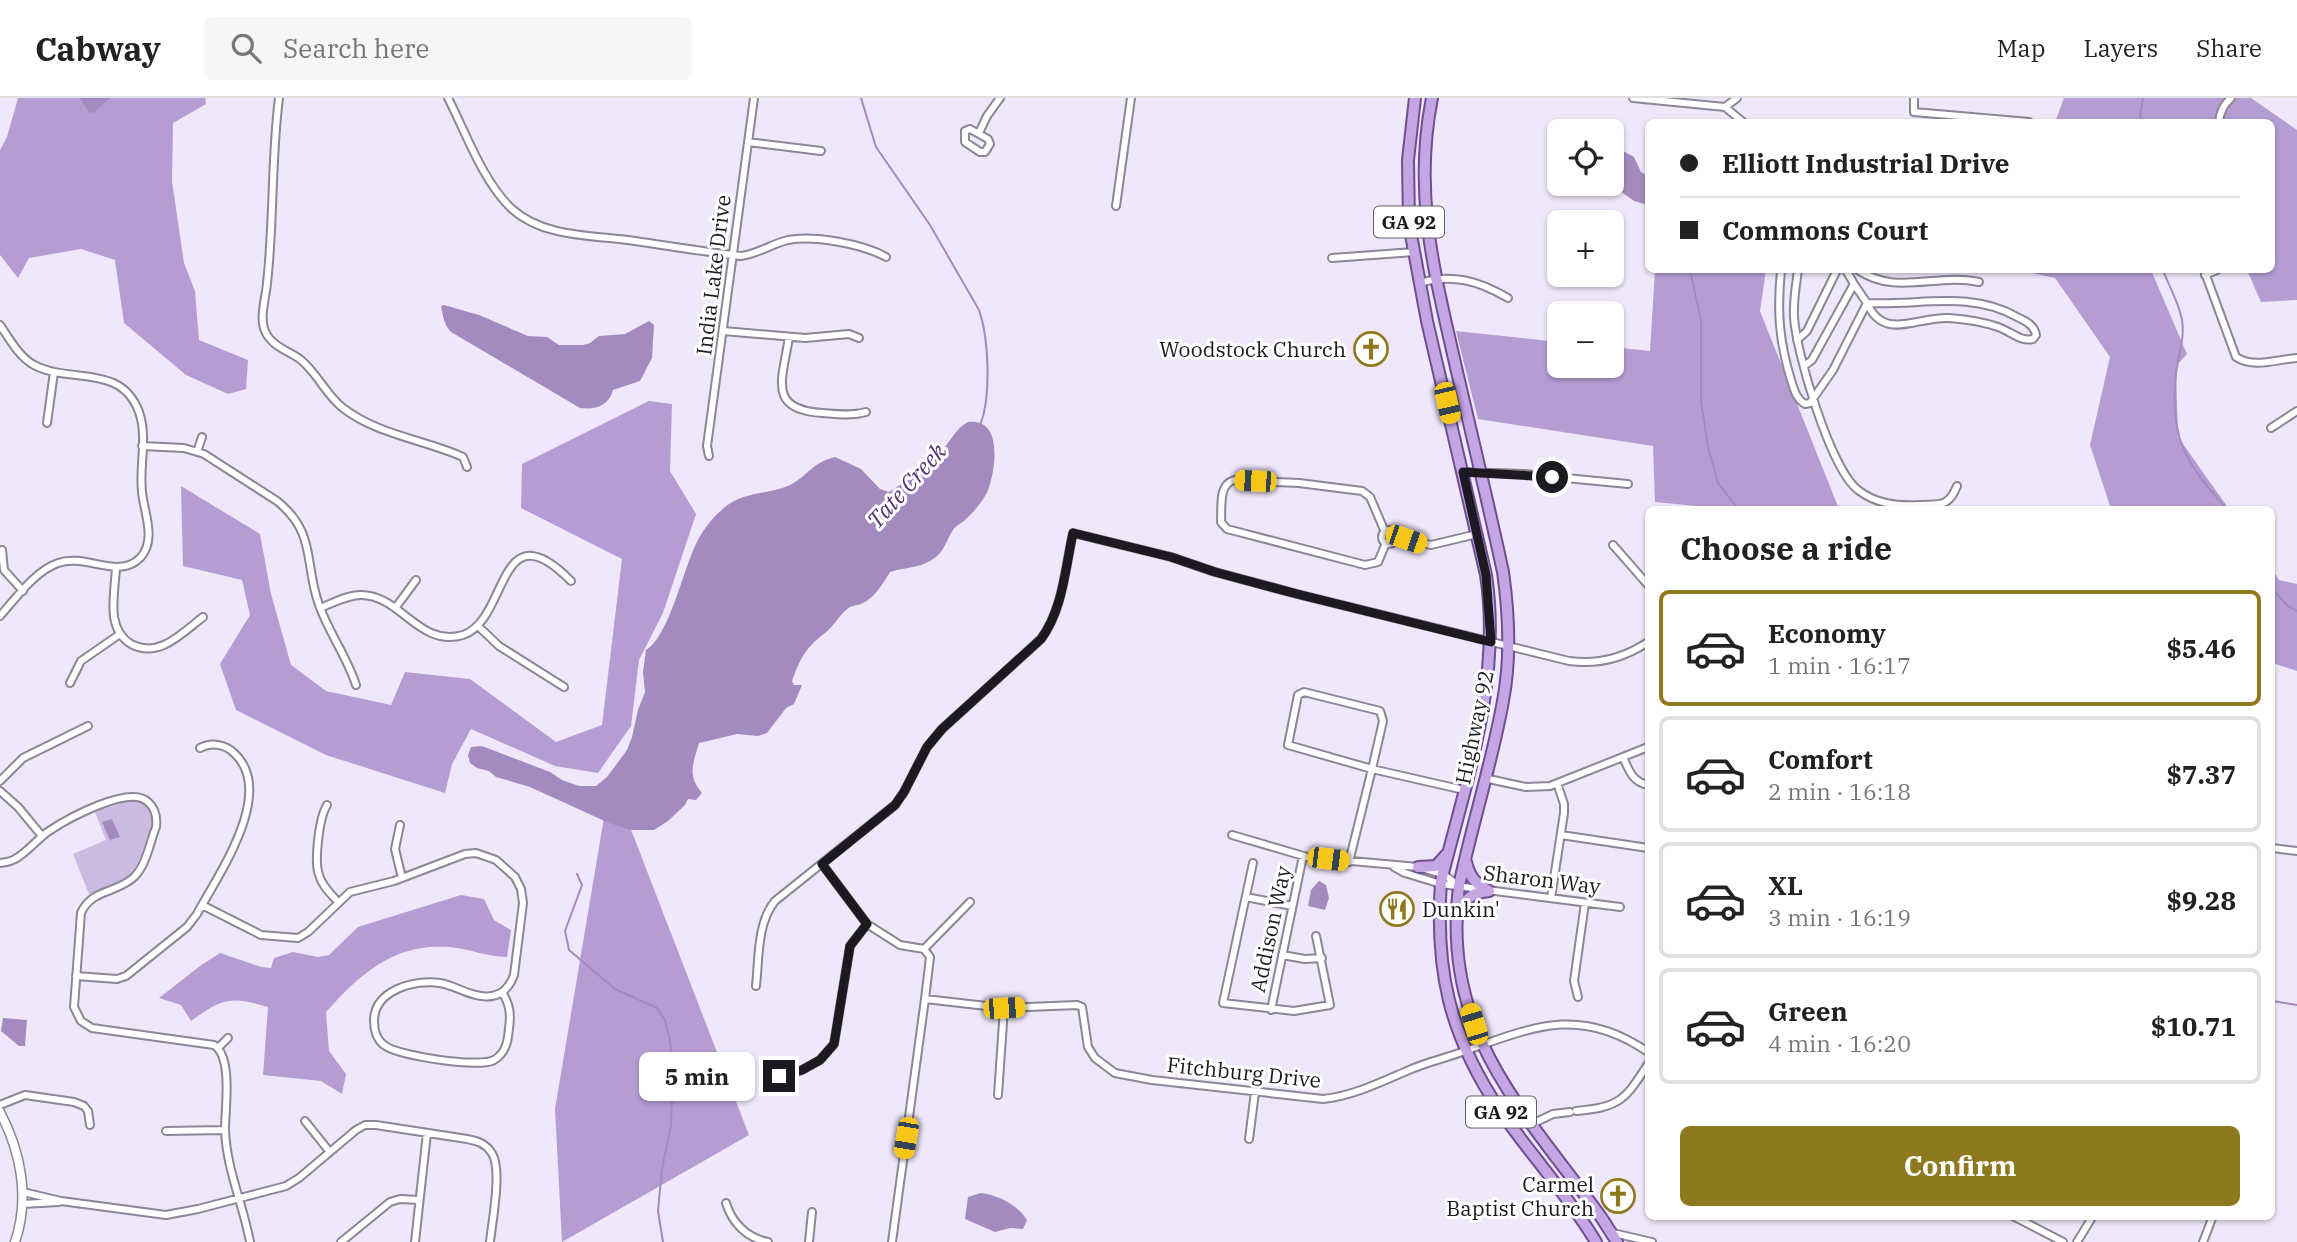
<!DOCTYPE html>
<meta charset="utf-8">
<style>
:root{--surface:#fff;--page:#f6f6f6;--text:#222;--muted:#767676;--line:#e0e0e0;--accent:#8f791e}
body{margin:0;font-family:"IBM Plex Serif",serif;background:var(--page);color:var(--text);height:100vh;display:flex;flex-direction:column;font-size:26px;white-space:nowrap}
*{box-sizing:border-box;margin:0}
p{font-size:23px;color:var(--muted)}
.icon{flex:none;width:38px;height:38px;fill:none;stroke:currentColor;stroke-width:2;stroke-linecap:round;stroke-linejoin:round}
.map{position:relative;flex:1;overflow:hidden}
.drawer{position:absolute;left:1645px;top:408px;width:630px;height:714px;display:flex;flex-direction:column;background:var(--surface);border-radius:10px;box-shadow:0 2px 5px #0004}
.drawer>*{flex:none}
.banner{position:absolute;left:1645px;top:21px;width:630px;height:154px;border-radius:10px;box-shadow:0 2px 5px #0004;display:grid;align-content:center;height:154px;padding:0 35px;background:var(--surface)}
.fabs{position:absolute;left:1547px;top:21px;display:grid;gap:14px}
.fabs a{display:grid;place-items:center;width:77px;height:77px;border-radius:10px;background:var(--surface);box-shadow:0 2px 5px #0004;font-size:35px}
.end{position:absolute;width:32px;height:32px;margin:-16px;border:9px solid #1c1920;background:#fff;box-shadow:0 0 0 4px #fff}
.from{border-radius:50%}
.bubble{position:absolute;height:49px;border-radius:10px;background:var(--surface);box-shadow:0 2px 5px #0004;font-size:23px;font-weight:700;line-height:49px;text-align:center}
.car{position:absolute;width:21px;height:42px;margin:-21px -10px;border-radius:9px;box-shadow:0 0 5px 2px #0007;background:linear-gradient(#f5c518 24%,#345 0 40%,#f5c518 0 76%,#345 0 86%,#f5c518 0)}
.banner b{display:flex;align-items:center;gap:24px;height:66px;font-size:26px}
.banner b+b{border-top:2px solid var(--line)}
.banner i{width:18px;height:18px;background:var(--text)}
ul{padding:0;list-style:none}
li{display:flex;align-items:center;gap:21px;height:116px;margin:0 14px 10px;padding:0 21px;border:4px solid var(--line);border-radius:10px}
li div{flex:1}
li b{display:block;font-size:26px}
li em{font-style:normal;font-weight:700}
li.on{border-color:var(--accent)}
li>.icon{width:63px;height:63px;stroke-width:1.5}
h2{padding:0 35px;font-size:32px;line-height:84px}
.primary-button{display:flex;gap:14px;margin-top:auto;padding:14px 35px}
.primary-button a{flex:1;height:80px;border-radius:10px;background:var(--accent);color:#fff;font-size:28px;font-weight:700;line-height:80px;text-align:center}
header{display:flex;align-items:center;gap:42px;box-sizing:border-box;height:98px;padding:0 35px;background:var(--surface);border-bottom:2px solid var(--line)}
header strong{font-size:33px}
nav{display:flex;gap:38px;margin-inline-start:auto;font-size:24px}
.search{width:490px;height:63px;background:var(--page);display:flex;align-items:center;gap:18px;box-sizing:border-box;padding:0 24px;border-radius:10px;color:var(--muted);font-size:26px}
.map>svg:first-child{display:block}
.green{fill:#cbbae1}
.forest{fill:#b59dd4}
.water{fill:#a38bc0}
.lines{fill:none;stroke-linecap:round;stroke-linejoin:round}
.stream{stroke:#a38bc0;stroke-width:2}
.minor-casing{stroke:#8d8697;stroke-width:10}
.tertiary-casing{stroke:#8d8697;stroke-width:11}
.primary-casing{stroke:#6f4e93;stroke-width:14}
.minor{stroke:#fff;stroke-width:6}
.tertiary{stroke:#fff;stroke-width:8}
.primary{stroke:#c4a6e3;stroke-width:10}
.route{stroke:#1c1920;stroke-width:9}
.labels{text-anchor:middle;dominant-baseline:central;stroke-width:6;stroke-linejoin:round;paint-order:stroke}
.shield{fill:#fff;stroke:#605e63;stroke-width:2}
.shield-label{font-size:19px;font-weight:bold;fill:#1c1920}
.street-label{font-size:21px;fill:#1c1920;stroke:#fff}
.poi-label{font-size:21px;fill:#1c1920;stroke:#fff;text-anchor:end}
.water-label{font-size:23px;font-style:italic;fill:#543375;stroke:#fff}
</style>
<header>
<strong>Cabway</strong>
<div class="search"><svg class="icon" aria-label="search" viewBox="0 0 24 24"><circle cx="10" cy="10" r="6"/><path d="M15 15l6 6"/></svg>Search here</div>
<nav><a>Map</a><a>Layers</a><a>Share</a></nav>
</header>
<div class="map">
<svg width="2297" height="1144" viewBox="0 0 2297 1144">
<rect width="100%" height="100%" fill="#efe7fa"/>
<path class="green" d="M129,702C164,702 151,733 143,753C139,761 137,770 130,777C121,787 101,791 89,796L73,756L106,742L95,714Z"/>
<path class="forest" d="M18,0H205L206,6L173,25L172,83L184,165L195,193L199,242L248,262L246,291L228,296L186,277L124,225L115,162L81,151L29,160L18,180L0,157V52L7,39Z
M2064,0H2251L2297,32V202L2261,204L2247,172H2272V24H2055Z
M1655,172H1766L1760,213L1839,411H1729L1655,404L1653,348L1478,321L1456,233L1559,244V268H1612V249L1650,253Z
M2019,172H2151L2187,256L2176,268L2178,339L2229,411H2111L2090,347L2110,259L2055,180Z
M649,303L672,306L670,373L696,416L663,515L639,562L631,628L598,675L555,668L471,631L452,666L445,695L326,657L236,612L220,566L250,517L242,482L183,468L181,388L260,436L271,496L291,567L326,593L391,607L405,574L470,581L556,644L602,627L622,461L521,410L522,366Z
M2272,471L2279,482L2297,486V573L2272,565Z
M610,684L613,685L749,1037L562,1144L555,1011Z
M461,797L484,801L494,822L511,832L507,859C486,859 468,850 448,849C394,845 360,876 326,914L329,953L346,976L342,996L321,983L263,977L268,909C230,898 223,900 191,923L181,907L159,900L200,868L220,855L261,869L271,870L274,860L293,854L318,859L329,857L358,829Z"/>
<path class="water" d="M80,0H110L94,15L89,14Z
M1612,47L1634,59L1641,74L1648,78V107L1634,103L1612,87Z
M444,207L479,217L528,238L547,239L559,247H583L590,245L599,238L625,236L649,223L654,227L652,260L640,283L613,292C609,308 595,312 580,310L451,234C444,227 443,218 441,208Z
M968,324C1003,319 996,371 988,392C984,402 973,415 965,422C961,426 956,427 953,432C947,441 944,453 936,459C923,470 906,469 890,474C884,484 874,501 861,506C855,508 851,507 846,512C839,518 832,530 825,535C806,549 800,561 792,583L794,587H802L794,606L786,610L767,635L758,638L737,636L699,645C693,666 687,677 702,695L696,702L688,701L685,707L668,723L654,732H631L609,725L530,689L496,679L489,673L477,670L470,665L468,657L471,649L482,648L550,674L562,682L579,688H596L607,679L627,652L632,639L638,612L645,594L643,574L646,552C670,538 684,467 698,442C704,430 714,418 725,409C744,393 768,397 790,387C808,378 811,365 835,359L861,371L880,391L889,394C905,384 921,374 935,361C947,350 954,331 968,324Z
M112,721L120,739L110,742L102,724Z
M1319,783L1326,787L1329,800L1325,812L1308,808L1311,792Z
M3,920L27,922L25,948H19L1,933Z
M981,1095C998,1097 1018,1107 1027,1122L1023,1131L1010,1130L995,1134L965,1121L968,1099Z"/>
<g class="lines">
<path class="stream" d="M861,0L876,49L930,127L979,212C989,241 991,297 981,325
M2142,24L2140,18L2143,0
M1690,172L1701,222V304L1708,349L1718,385L1735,407
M2163,172C2169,189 2179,204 2182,222C2185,241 2178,258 2176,276C2169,340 2185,364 2227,411
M2272,491L2288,508L2297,513
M577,776L582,787L565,833L569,852L615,891L657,910L665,922L670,943L673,971L671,1027L662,1071L658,1113L663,1144
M2272,903L2297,907"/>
<g class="minor-casing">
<path id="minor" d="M279,0C271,62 274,124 267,185C266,199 259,220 265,233C271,248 289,253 301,262C318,276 326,297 343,310C375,335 419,341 456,356L463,359L467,369
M448,0C466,35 483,84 512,111C544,140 594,137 635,143C670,148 705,154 741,158C758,156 771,146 788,142C814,137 863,146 886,159
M1633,0L1725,9L1743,24
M1914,0V14L2029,24
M1725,9L1737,0
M2219,24C2220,14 2223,7 2231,0
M970,31L988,41L990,46L985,54H980L965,44V33Z
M979,35L987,18L1000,0
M748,44L821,53
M1116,108L1131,0
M1332,160L1414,154
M1781,172C1777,213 1779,243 1791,282C1794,291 1796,301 1805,306L1810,305L1833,272L1867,205
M1798,172C1796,187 1793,204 1794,219C1796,255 1831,372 1858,392C1876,406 1897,408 1919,407C1940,406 1948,410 1957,388
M1858,172C1896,198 1936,175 1979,184
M2204,172L2236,259C2255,271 2276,261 2297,260
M2205,177L2217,172
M1419,185C1452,175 1479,183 1508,200
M1854,186L1867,205C1919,208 1969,192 2017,219C2026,223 2034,227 2036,237L2033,241C2020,244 2010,233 1998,229C1983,224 1965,221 1949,220C1918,218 1884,244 1867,205
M0,227C9,240 19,259 34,267C70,286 121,265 139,314C148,339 139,368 142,394C144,415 157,442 140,460C118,482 86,455 58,465C35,473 16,500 0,518
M723,233L805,240L849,236L859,240
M789,239C783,280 766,312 823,315C837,316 852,318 866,314
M1797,242L1807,233L1837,172
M1804,268L1812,262L1854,186L1846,172
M47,325L54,274
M2271,330L2297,313
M142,348L184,350L204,356L277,403C317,435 304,466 319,507C329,535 347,559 356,587
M197,354L202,339
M709,358L707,348L754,0
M1463,374L1524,376L1628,386
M1382 439a7 7 0 1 1 14 0a7 7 0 1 1-14 0Z
M1385,434L1370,399L1362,393L1299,385L1234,382C1218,387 1222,409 1221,424L1227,431L1365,467L1378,464L1386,445
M1396,439L1431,447L1477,436
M1613,447L1648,487
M2,452L4,472L23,493
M116,470C115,486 112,504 114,519C116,531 121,540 131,546C159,561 182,535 203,519
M396,509L416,482
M320,510C333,505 347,497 361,497C401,497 419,550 463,537C509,522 497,408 571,483
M478,528L499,548L564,589
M70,585L81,563L120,536
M1304,594L1380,613L1383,623L1372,671L1288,647L1298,597Z
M1623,659C1629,673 1633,684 1648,687
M1484,680L1526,689L1550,688L1648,649
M0,683L23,660L88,628
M0,693L18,709L42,738
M327,707C319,720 314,763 319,777C322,788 331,796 338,804
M400,727L395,751L402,780
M1232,737L1307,759L1418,769L1443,776L1459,788
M1561,737L1648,750
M2272,750L2297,753
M1349,764L1372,671L1464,692
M0,765C6,764 10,764 15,761C28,754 37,741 49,733C67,721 130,686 148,704C155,710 157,720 156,729C150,744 146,768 134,779C118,795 91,791 81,815L74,909L81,923L92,930L214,947C233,959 225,1010 225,1031C226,1070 243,1106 250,1144
M1253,765L1223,905L1294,913L1330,907L1316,838
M822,766L867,826L900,847L924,851
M1394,769L1405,775L1441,786L1620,809
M1246,799L1292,808
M1551,800L1564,715V706L1557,685
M202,807L261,837L298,840L308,834L350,794L394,783L465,756L476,755L496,762L515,779L521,791L523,805L514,877C510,888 504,896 492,898C474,901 457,888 440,885C415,881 374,892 374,923C374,932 377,942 384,947C397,958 479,970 494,962C506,955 508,943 509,930C511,916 510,907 502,894
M924,851L970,804
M1282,857L1305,861L1322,860
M76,878L117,881L126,878L187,829L197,816C218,777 277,694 234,655C225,646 211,644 200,650
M756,888C759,860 757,825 775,803L895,707L904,694L927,649L942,631L1041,541C1063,511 1065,471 1073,435L1171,459L1215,474L1297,496L1569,563C1598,567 1624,560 1648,544
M1578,899L1574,883L1585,805
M925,901L1004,910L1077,907L1082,909L1088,949L1095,960L1115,975L1152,982L1323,1001C1353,998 1381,984 1409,972C1427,964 1446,960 1465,953C1535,928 1581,908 1648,954
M1271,912L1303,758
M218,950L228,940
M774,977L786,978L802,972L820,962L834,946L850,848L867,826
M998,997L1004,910
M0,1007L25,997L74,1004L84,1008L88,1013L90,1027
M1576,1013C1620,1009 1625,1002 1648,966
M305,1023L329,1053
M1532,1026L1553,1016L1570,1014
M166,1033L225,1032
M1249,1041L1255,994
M23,1094L61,1103L166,1117L198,1111L286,1088L299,1080L356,1032L365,1027H376L467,1041C477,1043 485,1045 491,1054C503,1069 492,1124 490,1144
M726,1105C732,1125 747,1140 768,1144
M22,1106L59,1104
M2013,1118L2063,1144
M1613,1135L1652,1144
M341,1144L390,1104L400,1101L419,1102
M415,1144L427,1035
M809,1144L812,1114
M892,1144L925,901L930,859L924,851
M2077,1144L2093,1118
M2203,1144L2213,1118"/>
</g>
<g class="tertiary-casing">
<path id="tertiary" d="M0,1014C21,1054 30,1100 15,1144"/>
</g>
<g class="primary-casing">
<path id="primary" d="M1415,0L1408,62L1409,126L1427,223L1486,477C1502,582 1466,683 1441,783C1435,872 1449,936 1499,1011C1530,1056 1568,1097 1596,1144
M1432,0C1413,96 1434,172 1455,265C1471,334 1488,404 1503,474C1509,516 1511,561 1503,603C1492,665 1472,726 1459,788C1441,935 1522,1010 1601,1119L1617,1144
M1466,764C1470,780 1475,785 1489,793
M1418,769L1436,768L1446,757
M1460,815C1465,799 1473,795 1489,793"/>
</g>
<use href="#minor" class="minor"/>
<use href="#tertiary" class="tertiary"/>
<use href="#primary" class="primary"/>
</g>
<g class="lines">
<path class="route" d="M779,978L802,972L820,962L834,946L850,848L867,826L822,766L895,707L904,694L927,649L942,631L1041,541C1063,511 1065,471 1073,435L1171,459L1215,474L1297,496L1491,544L1486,477L1463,374L1552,379"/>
</g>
<defs>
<g id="church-ring" transform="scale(1.75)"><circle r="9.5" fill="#fff" stroke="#8f791e" stroke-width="1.5"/><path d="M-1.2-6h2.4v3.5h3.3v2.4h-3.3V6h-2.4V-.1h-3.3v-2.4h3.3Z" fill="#8f791e"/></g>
<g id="restaurant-ring" transform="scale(1.75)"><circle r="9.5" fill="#fff" stroke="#8f791e" stroke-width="1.5"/><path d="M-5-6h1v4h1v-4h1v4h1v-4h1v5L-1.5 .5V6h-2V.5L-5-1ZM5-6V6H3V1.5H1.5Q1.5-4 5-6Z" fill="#8f791e"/></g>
</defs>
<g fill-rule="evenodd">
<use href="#church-ring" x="1371" y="251"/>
<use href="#restaurant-ring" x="1397" y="811"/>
<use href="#church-ring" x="1618" y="1098"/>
</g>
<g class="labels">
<g class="shield">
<rect x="1374" y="108.5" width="70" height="31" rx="5"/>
<rect x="1466" y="998.5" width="70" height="31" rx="5"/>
</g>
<g class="shield-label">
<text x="1409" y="124">GA 92</text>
<text x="1501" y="1014">GA 92</text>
</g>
<g class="street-label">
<text transform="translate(713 177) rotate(-83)">India Lake Drive</text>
<text transform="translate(1474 629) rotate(-78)">Highway 92</text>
<text transform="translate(1542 781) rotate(7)">Sharon Way</text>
<text transform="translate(1270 831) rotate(-78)">Addison Way</text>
<text transform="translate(1244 974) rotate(6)">Fitchburg Drive</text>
</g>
<g class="poi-label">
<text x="1346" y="251">Woodstock Church</text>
<text x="1422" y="811" text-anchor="start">Dunkin'</text>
<text x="1594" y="1086">Carmel<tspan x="1594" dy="24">Baptist Church</tspan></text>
</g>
<g class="water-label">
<text transform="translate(906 387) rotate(-48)">Tate Creek</text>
</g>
</g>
</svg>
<div class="fabs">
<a><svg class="icon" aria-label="locate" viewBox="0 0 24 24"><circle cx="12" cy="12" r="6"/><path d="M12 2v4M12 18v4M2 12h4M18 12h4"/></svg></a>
<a>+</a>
<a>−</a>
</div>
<i class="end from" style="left:1552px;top:379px"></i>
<i class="end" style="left:779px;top:978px"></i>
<div class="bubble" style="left:639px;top:954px;width:116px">5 min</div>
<i class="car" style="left:1447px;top:305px;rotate:167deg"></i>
<i class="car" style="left:1255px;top:383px;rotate:272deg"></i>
<i class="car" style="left:1406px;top:441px;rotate:109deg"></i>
<i class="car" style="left:1328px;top:761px;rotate:97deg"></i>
<i class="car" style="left:1004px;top:910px;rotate:87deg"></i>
<i class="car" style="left:1474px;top:926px;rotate:343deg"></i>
<i class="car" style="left:906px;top:1040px;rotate:190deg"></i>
<div class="banner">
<b><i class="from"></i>Elliott Industrial Drive</b>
<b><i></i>Commons Court</b>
</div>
<section class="drawer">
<h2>Choose a ride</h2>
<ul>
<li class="on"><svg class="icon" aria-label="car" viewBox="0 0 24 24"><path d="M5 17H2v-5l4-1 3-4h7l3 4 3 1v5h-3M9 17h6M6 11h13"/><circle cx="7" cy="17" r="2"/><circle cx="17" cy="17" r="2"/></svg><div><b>Economy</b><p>1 min · 16:17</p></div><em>$5.46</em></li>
<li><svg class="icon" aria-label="car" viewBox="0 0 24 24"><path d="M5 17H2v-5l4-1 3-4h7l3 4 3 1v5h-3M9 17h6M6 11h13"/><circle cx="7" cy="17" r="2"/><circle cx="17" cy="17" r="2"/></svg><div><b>Comfort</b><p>2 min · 16:18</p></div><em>$7.37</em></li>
<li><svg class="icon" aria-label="car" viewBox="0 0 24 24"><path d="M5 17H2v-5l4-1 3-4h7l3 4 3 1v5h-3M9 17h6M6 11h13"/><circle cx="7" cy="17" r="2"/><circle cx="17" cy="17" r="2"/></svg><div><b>XL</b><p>3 min · 16:19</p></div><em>$9.28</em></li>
<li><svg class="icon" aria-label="car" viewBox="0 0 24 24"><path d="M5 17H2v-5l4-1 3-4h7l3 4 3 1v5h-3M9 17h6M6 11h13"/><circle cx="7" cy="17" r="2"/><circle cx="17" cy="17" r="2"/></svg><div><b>Green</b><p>4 min · 16:20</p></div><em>$10.71</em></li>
</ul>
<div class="primary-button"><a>Confirm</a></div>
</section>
</div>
